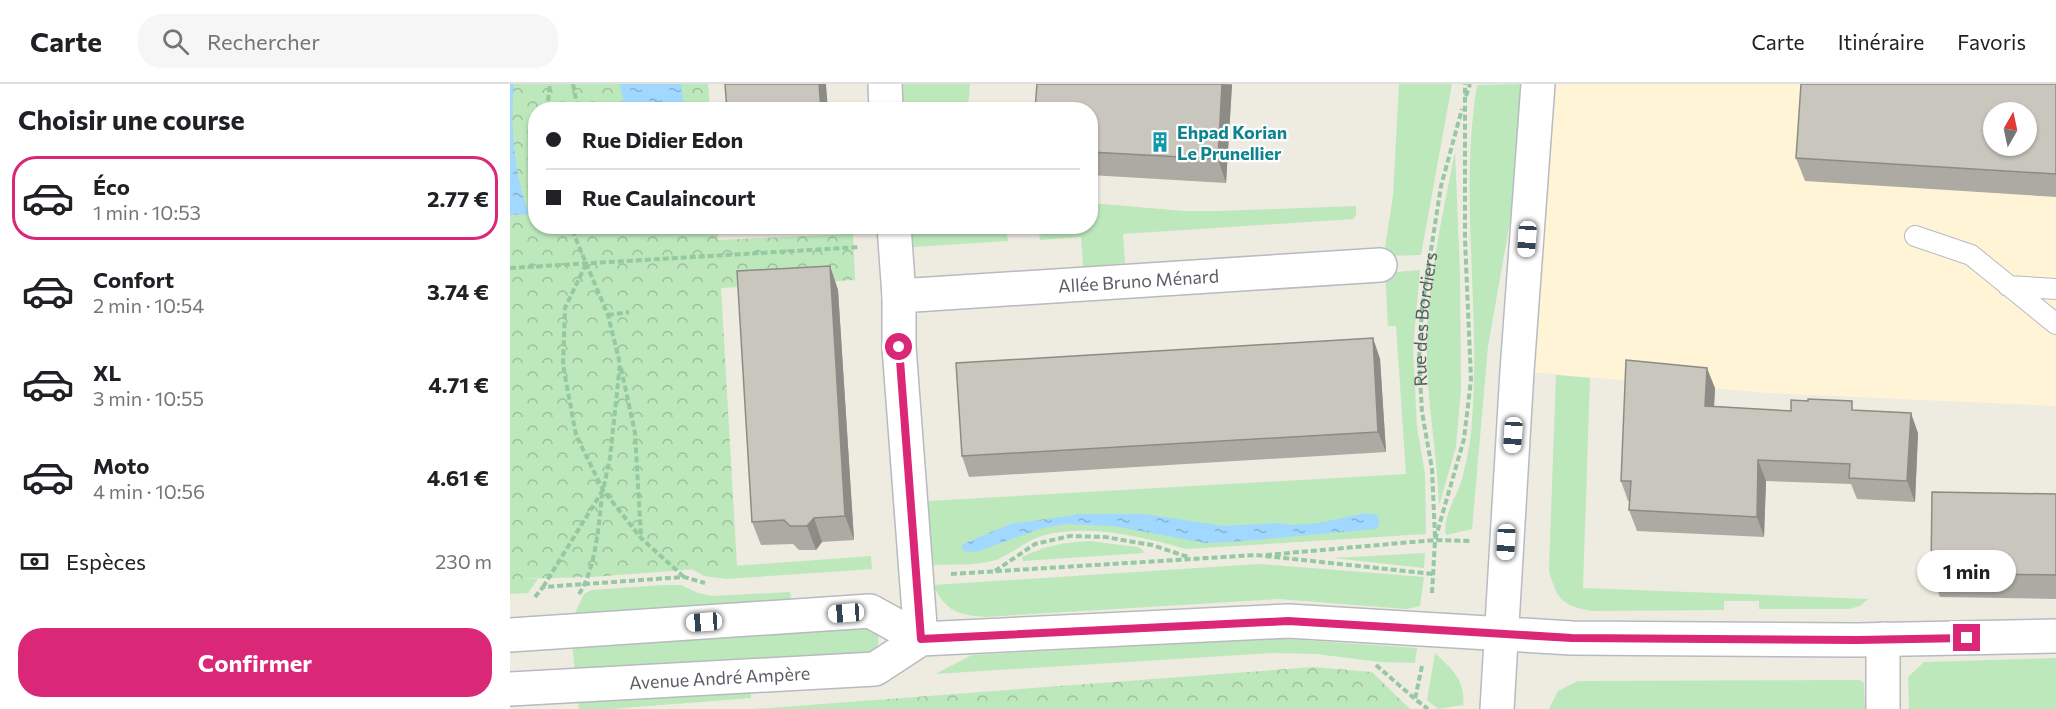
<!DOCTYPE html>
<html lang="fr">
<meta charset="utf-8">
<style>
:root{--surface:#fff;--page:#f6f6f6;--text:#202124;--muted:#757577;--line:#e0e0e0;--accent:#db2777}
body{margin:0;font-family:Commissioner,sans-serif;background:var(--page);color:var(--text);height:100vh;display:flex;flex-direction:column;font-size:22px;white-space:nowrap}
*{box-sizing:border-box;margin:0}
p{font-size:20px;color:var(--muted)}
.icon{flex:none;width:33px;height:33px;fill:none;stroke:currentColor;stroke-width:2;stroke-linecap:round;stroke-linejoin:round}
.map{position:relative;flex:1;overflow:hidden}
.side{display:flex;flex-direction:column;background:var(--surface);width:510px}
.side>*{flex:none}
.banner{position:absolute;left:18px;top:18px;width:570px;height:132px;border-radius:24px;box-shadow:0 2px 4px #0004;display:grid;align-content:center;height:132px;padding:0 18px;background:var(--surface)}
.needle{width:39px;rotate:9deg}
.tools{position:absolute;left:1473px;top:18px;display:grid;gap:12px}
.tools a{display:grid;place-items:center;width:54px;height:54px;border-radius:50%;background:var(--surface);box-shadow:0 2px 4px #0004;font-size:30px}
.end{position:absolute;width:27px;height:27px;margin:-14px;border:8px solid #db2777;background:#fff;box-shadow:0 0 0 3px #fff}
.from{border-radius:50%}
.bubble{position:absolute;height:42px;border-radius:21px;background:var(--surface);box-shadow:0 2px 4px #0004;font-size:20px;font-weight:700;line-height:42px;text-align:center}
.car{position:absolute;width:18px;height:36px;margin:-18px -9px;border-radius:8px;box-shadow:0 0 4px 2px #0007;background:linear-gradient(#fff 24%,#345 0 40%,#fff 0 76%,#345 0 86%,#fff 0)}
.banner b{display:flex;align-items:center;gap:21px;height:57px;font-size:22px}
.banner b+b{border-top:2px solid var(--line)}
.banner i{width:15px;height:15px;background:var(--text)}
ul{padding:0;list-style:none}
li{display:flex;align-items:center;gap:18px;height:84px;margin:0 12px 9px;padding:0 6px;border:3px solid transparent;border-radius:24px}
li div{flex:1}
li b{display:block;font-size:22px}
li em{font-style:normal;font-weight:700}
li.current{border-color:var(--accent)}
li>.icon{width:54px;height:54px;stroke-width:1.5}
h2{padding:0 18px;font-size:27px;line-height:72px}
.pay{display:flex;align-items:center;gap:15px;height:66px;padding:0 18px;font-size:22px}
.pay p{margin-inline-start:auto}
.cta{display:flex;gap:12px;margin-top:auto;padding:12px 18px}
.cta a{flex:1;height:69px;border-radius:24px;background:var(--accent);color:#fff;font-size:24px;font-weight:700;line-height:69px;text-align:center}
header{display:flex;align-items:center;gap:36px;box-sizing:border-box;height:84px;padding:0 30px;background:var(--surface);border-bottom:2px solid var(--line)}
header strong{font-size:28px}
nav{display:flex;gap:33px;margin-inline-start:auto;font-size:21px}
.search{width:420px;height:54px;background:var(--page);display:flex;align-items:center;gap:15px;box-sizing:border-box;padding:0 21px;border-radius:24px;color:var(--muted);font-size:22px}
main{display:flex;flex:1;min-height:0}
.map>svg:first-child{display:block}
.commercial{fill:#fff4d6;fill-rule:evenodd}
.green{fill:#bde8bc}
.forest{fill:url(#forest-crowns)}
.water{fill:url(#water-ripples)}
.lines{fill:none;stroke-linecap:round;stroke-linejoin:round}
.lane-casing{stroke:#b7babf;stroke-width:22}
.street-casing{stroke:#b7babf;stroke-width:36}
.secondary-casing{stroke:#b7bbc1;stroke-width:36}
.path{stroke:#94c9a2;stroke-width:4;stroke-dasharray:6 3;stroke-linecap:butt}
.lane{stroke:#fff;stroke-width:20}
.street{stroke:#fff;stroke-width:33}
.secondary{stroke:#fff;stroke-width:33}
.wall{fill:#adaaa3}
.shaded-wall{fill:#8d8b85}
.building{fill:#c9c6be;stroke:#8d8b85;stroke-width:1.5;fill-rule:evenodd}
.route{stroke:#db2777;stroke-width:8}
.labels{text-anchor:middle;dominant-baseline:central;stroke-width:4.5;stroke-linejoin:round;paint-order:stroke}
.culture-label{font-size:18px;font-weight:bold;fill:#0d838f;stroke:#fff;text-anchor:start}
.street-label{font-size:18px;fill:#5a5e64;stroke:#fff}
</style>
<header>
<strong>Carte</strong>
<div class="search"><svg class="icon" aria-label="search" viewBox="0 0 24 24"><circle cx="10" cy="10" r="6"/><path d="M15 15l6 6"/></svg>Rechercher</div>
<nav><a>Carte</a><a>Itinéraire</a><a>Favoris</a></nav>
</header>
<main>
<section class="side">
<h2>Choisir une course</h2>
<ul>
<li class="current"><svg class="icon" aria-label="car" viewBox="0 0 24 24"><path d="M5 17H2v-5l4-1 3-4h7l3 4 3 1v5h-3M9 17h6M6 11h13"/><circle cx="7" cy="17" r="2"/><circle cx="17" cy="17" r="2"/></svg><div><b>Éco</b><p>1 min · 10:53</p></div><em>2.77 €</em></li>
<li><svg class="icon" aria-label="car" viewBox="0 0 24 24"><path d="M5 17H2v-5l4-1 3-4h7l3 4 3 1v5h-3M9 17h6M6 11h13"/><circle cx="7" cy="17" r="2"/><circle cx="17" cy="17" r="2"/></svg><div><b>Confort</b><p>2 min · 10:54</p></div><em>3.74 €</em></li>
<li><svg class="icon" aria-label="car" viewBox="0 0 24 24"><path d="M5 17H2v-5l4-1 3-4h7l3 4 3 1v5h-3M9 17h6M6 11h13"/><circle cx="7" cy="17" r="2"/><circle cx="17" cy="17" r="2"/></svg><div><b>XL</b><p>3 min · 10:55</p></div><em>4.71 €</em></li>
<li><svg class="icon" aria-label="car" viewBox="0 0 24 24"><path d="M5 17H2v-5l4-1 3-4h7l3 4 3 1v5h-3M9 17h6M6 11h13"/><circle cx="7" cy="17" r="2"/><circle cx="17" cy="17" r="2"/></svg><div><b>Moto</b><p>4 min · 10:56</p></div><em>4.61 €</em></li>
</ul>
<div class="pay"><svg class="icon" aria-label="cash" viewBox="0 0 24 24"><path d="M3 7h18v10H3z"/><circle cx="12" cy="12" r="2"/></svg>Espèces<p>230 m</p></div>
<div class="cta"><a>Confirmer</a></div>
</section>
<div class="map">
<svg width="1546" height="625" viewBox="0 0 1546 625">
<defs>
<pattern id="forest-crowns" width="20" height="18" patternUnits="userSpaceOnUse" patternTransform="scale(1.5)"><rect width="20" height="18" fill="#bde8bc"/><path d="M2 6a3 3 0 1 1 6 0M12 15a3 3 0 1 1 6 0" fill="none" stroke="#9dbf9c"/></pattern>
<pattern id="water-ripples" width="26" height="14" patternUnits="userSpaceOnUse" patternTransform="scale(1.5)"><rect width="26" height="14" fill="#a1d8ff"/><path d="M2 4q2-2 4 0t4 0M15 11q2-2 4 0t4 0" fill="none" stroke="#86b2d2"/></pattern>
</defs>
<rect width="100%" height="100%" fill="#eeebe1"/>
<path class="commercial" d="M1028,0H1546V322L1259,309L1007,287ZM1484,28H1516V62H1484Z"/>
<path class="green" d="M392,0H460L458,25H394Z
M889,0H942L911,171L876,172L875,164L883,111Z
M1010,0L1007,68L1001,132L978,262L962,445L936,451C932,433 947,412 952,395C957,376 961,356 962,337C971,224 949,112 967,1Z
M945,67L950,189L951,305L946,363L929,422C927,362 914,304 917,244C920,184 934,125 945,67Z
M581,119L674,127H710L846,122V131L843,135L613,150L615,179L573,183L571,153L530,156L528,143L580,142Z
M402,143H496L498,157L403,163Z
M910,186L903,264L907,343L915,390L916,450L676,465C632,453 581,440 535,451C517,455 497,474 482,477C463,482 441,480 422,481L418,417L896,390L886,242H878L875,189Z
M1046,291L1080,294L1073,504L1358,515L1350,522L1339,525H1249V517H1214V526L1082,527C1052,522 1047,515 1039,487Z
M579,457L628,463L634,467L633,469L513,477L512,473C534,462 555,458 579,457Z
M915,469L914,484L823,474Z
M361,472L362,485L216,495L194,492L182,485Z
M749,480L914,493L910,522L897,525L769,515L475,533C447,531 436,527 423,501Z
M0,495H28L18,509L0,510Z
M153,501H171L188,509L202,512L280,508L282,522L62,535L74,510L81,506Z
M356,539L368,550C369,559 368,566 360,572L65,591L62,557Z
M762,554L907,564L905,579L870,578L806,570L762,569L425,590L462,571Z
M925,569C942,585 956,597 953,621L928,625L917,616Z
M1546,574V625H1399L1398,593L1414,578Z
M1350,596L1354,599L1355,625H1039L1048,607L1068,597Z
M240,600L241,614L101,625H69L67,611Z"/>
<path class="forest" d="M0,0H198L200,25L26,26V142L207,143L208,156L343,150L345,196L211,204L227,482L82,493L0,495Z
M804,583L862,588L900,625H244Z"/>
<path class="water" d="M0,0H4C0,43 4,90 19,130L0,131Z
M110,0H171L174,25H115Z
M855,429L867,431L869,436V442L865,445L723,458L696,459L603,442L555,440L529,445L466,468L454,467L452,464L453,460L500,440L571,430H634L714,442L766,439L781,441L809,439Z"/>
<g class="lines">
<g class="lane-casing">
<path id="lane" d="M1405,152L1461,171L1546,240
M1498,202L1546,205"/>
</g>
<g class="street-casing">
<g id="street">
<path d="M375,0L376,26"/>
<path d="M384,142L389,212V263L411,555"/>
<path id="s2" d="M389,212L870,181"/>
<path d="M0,551L360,527L411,555"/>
<path d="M1373,555V625"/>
<path id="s3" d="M0,605L365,585L411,555L778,537L1062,554L1347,556L1546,552"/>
</g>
</g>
<g class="secondary-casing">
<path id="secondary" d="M987,625L1007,287L1028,0"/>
</g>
<g class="path">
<path d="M63,0L68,26"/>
<path d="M956,12L960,0"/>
<path d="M37,26L40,0"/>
<path d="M76,180L55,224L53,281L66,351L93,406L131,454L174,493"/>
<path d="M0,184L350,163"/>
<path d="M98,231L119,228"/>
<path d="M111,284L125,349L131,454"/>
<path id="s1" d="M925,453L922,385L912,328L909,277L912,224L931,102L952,25"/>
<path d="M756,471L925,456L961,457"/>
<path d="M485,487L525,460L560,452L595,453L642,461L678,473"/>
<path d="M441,490L746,471L923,490"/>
<path d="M33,503L93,406L100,374L110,280L98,231L65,153L62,142"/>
<path d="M922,509L925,456L954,355L961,296L955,155V0"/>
<path d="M69,510C86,484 89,440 92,410"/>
<path d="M25,513L33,503L174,493L195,499"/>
<path d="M866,581L905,615"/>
<path d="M912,582L905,615L918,625"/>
</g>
<use href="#lane" class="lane"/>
<use href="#street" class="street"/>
<use href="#secondary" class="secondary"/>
</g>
<path class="wall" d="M527,0H722L716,99L580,91V26Z
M1546,0V113L1295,97L1286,74Z
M320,182L328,206L344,456L312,458L306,466H289L283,460L251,461L242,438Z
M863,254L870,275L876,368L459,393L452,372Z
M1205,304L1204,322L1281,327L1346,326L1408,349L1405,418L1347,415L1341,400L1256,397L1254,453L1127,447L1119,426L1120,417H1118L1111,397Z
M1546,410V515L1430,513L1421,489Z"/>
<path class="shaded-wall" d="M309,0H316L318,26H311Z
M712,0L722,1L716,99L708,75Z
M320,182L328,206L344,456L335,432Z
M863,254L870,275L876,368L868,348Z
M1197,284L1205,304L1203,342L1195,322Z
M1401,329L1408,349L1405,418L1397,397Z
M1248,376L1256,397L1254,453L1247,433Z
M304,434L312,458L306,466L297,442Z"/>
<path class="building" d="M215,0H309L311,26H217Z
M527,0H712L708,75L580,68V26H525Z
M1291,0H1546V90L1286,74ZM1484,28H1516V62H1484Z
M320,182L335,432L304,434L297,442H280L274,436L242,438L227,187Z
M863,254L868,348L452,372L446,279Z
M1116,276L1197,284L1195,322L1281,327V316L1298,317V315L1342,317V326L1401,329L1397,397L1339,394L1340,380L1248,376L1247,433L1119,426L1121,397H1111Z
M1422,408L1546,410V491L1421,489Z"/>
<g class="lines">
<path class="route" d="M389,263L411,555L778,537L1062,554L1347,556L1457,554"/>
</g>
<defs>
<g id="building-bare" transform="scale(1.62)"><path d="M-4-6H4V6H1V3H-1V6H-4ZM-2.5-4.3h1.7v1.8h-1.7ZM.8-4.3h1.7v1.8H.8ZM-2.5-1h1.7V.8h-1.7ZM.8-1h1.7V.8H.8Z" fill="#0f9aa8" stroke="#fff" stroke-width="2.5" paint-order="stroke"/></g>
</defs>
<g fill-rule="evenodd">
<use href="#building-bare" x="650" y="58"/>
</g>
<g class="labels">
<g class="culture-label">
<text x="667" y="48">Ehpad Korian<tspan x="667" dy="21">Le Prunellier</tspan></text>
</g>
<g class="street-label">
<text stroke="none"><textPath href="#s2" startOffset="240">Allée Bruno Ménard</textPath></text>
<text stroke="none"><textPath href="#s1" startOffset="219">Rue des Bordiers</textPath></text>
<text stroke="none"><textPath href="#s3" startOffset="210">Avenue André Ampère</textPath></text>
</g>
</g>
</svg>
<div class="tools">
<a><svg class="needle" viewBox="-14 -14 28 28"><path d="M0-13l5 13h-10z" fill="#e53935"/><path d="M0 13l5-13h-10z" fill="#757577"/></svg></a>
</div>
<i class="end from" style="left:389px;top:263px"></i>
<i class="end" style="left:1457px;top:554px"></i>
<div class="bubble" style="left:1407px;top:466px;width:99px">1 min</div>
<i class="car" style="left:1017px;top:155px;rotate:184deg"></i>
<i class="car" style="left:1003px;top:351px;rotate:184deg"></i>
<i class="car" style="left:996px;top:458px;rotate:183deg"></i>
<i class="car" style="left:336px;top:529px;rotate:266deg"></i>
<i class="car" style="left:194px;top:538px;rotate:266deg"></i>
<div class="banner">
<b><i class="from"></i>Rue Didier Edon</b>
<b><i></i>Rue Caulaincourt</b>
</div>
</div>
</main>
